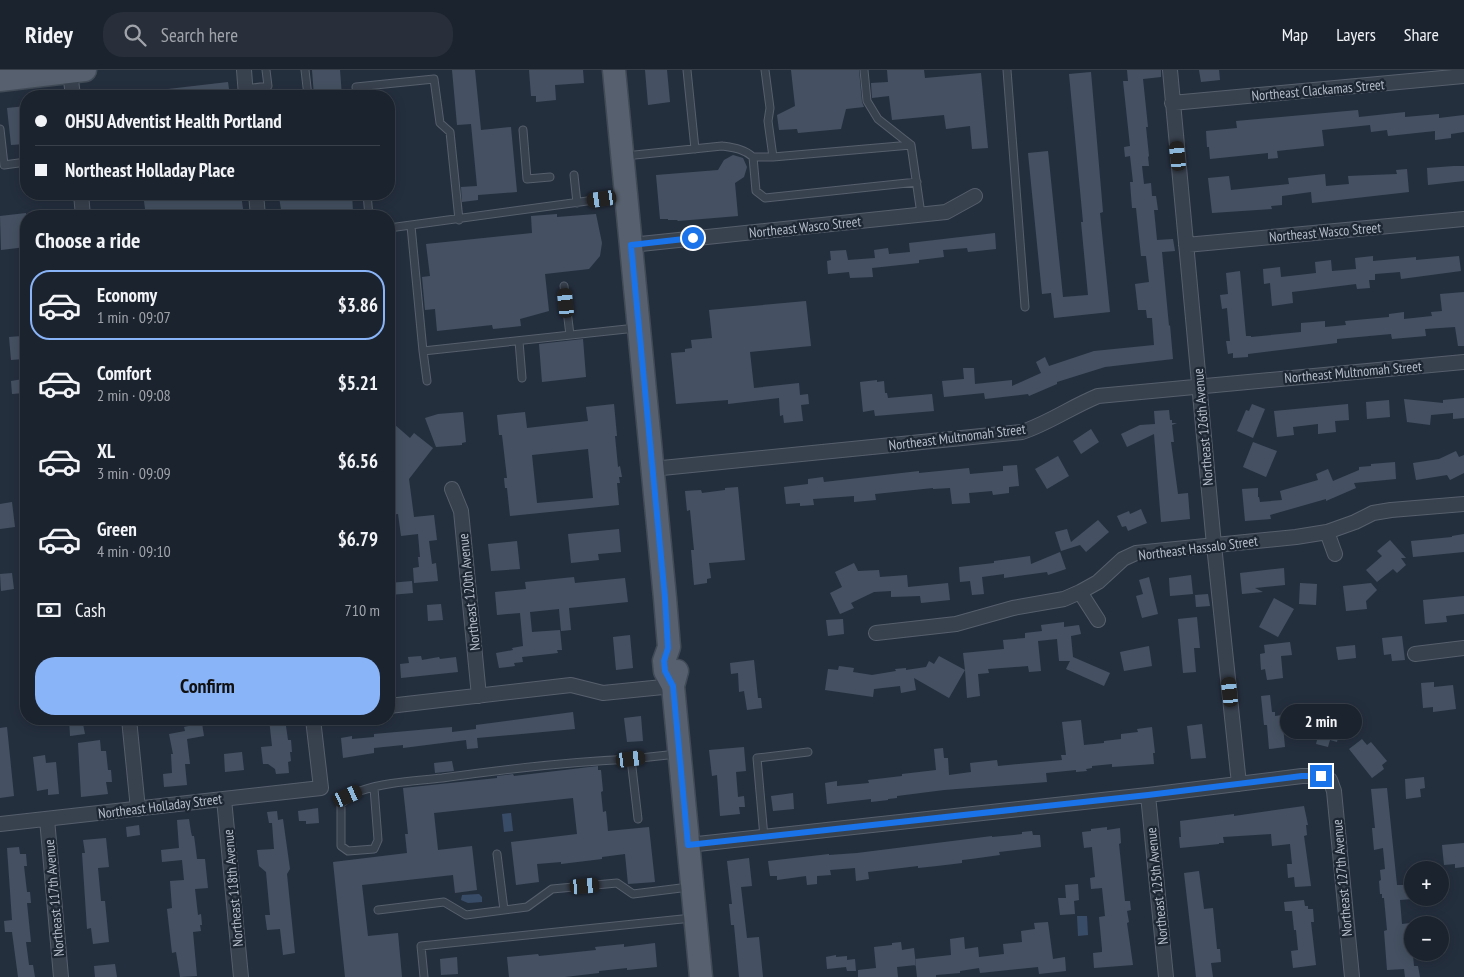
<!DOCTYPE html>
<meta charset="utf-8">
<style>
:root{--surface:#1b232e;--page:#282f3a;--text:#f1f3f6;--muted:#a0a4aa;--line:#39404a;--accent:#8ab4f8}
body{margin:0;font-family:"PT Sans Narrow",sans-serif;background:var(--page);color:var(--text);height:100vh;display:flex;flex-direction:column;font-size:19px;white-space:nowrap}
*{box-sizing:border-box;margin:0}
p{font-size:16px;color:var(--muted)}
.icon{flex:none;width:28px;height:28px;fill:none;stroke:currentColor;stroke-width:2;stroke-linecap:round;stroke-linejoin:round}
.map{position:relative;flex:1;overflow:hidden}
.details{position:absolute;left:20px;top:140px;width:375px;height:515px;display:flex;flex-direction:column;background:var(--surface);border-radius:20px;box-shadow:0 2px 12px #0003,0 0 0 1px var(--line)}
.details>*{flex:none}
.top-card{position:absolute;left:20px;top:20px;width:375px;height:110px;border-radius:20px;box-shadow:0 2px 12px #0003,0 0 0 1px var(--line);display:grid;align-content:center;height:110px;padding:0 15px;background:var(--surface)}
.fabs{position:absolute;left:1404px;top:791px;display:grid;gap:10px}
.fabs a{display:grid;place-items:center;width:45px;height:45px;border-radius:50%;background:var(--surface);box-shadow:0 2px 12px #0003,0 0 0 1px var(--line);font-size:25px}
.end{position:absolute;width:22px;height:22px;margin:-11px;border:6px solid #1a73e8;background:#fff;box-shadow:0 0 0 2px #fff}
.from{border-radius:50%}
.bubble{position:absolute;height:35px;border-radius:18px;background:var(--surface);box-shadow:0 2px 12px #0003,0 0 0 1px var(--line);font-size:16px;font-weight:800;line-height:35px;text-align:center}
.car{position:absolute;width:15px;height:30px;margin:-15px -8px;border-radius:6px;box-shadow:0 0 4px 1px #0007;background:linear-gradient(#222 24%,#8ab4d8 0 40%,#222 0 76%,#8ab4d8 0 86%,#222 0)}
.top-card b{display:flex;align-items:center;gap:18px;height:48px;font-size:19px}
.top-card b+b{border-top:1px solid var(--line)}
.top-card i{width:12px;height:12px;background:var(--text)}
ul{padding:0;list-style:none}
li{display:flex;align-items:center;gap:15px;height:70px;margin:0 10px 8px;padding:0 5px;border:2px solid transparent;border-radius:20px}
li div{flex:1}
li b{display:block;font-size:19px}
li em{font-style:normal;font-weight:800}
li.selected{border-color:var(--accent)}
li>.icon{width:45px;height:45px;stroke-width:1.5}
h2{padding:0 15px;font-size:22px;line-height:60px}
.pay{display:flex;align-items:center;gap:12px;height:55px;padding:0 15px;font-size:19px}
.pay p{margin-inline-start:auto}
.action{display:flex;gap:10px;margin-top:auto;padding:10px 15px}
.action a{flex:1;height:58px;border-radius:20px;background:var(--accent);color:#111;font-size:20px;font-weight:800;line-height:58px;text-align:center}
header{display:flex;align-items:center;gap:30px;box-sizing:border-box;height:70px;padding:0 25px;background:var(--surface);border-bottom:1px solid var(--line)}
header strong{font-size:24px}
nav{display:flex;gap:28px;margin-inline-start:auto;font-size:18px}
.search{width:350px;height:45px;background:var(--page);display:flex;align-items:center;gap:12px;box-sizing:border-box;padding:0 18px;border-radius:20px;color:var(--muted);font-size:19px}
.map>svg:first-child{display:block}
.water{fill:#394c67}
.building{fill:#455162;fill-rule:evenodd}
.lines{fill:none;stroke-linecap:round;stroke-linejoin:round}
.lane-casing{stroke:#565f6c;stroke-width:9}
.street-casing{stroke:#565f6c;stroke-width:16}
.primary-casing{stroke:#414a57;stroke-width:25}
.lane{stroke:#38414e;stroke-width:7}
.street{stroke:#38414e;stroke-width:14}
.primary{stroke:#56606e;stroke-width:22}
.route{stroke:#1a73e8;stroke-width:6}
.labels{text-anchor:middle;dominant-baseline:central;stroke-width:4.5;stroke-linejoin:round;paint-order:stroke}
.street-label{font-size:14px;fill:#b4bcc9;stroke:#1d2633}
</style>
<header>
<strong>Ridey</strong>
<div class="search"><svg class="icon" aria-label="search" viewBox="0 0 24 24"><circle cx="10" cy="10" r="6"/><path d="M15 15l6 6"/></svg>Search here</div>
<nav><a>Map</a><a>Layers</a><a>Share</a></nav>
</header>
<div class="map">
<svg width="1464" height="907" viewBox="0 0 1464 907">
<rect width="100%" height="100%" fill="#242f3e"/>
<path class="water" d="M511,743L513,761L504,762L502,744Z
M479,824L482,827V832L468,833L461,830L462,825Z
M1077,846H1087L1088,865L1078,866Z"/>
<path class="building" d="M312,0H340L342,26H314Z
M452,0H475L481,60L511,57L517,122L478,125V130L462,132L461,117L477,116L471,54L457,55Z
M529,0H583L584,13L555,15L556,30L536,32V26H531Z
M645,0H667L670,32L648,35Z
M791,0H859L862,32L864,37L846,39L841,59L798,63L797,59L779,60L777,45L795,36Z
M887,0H924L925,8L981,3L988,78L972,79L970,56L946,59L944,45L892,50L889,26L872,28L871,13L888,12Z
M1127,0H1161V7L1143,9L1148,57H1146L1149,86L1148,87L1149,96H1142L1144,114L1151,113L1152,126H1156L1158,140H1154L1157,170L1173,169L1175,181L1162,182L1169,256L1170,255L1173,289L1105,297L1057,312V314L1029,326L1028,324L985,329L984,323L944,327L942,311L964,309L963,298H974L975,314L1012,310V316L1041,303L1036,292L1045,287L1049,296L1094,281L1154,275L1152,248H1147L1146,240H1138L1135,214L1149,212L1146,186H1141L1136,138H1132L1130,112H1133L1130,86L1125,87L1124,77L1130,76L1123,11H1128Z
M1199,0H1219L1220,10L1201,12Z
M1091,2L1103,142L1100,143L1110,242L1054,248L1051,223L1042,224L1028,83L1048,81L1063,227L1088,225L1081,152H1083L1069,4Z
M228,12L230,26H159V20Z
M26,36V74L11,75L7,38Z
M1358,40L1359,47L1405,42V47L1439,44V48L1464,45V62L1451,64V68L1435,70V61L1388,66L1387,60L1371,62L1370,55L1322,60L1324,76L1277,81L1278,88L1268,89V83L1210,89L1209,77H1207L1206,61L1237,58L1236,51Z
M733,85L743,88L747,97L744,107L735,113L738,146L678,151L677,150H668V149H660L656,105L718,100L724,90Z
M1454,96H1464V111L1428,115L1427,98Z
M1407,99L1409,122L1312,133L1311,122L1282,126V135L1271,136L1272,139L1212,143L1208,108L1229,106L1231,120L1289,114L1288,108L1325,104L1326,116L1349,114L1348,106L1397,104L1396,100Z
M143,124H241L244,146H146Z
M302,124H352L353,141L325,144V146H282L279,127Z
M26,143V177L1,180L0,146Z
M557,144V147L596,144L602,173L600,186L589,199L545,204L549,241L520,249L521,256L493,259L492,255L437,261L435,239L425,240L422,207L430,206L426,174L532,163L531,146Z
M995,163L996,179L968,182L967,178L943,180L944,187L919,190V193L872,198L873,207L850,208L849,202L828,204L827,191L831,190L830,181L846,180L848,190L875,188L874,180L888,178L889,184L910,182L909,173Z
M1373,186V191L1416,187V190L1459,186L1461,201L1401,209L1400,202L1375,204V210H1369L1370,218L1357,219L1356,214L1292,222L1293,233L1272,236L1270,213L1264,214L1263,199L1280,197L1281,207L1316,203L1315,192L1331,190L1332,201L1356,199L1355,188Z
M1240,201L1246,266H1251V267L1301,262V253L1325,251V257L1346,255L1345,251L1389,247V244L1404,242V249L1432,246L1431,242L1442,241L1440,224L1464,222V276H1458L1455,257L1425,259L1426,266L1392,269L1391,264L1337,269V273L1248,284V287L1233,288V283L1228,284L1226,271H1230L1227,238L1222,239L1220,225L1228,224L1226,203Z
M806,231L811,276L750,282L754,318L799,313L800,325L808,324L809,334L801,335L803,351L784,353L783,345L780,346L779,328L728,334V330L676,334L671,283L685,282V279L692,278L691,270L712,268L709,240Z
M21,266L24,289L11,290L9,267Z
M583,269L586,307L542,312L539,274Z
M23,309L25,323L12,324L11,311Z
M877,310V312L884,311L885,323H887L888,328L932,324L934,341L875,346L874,340L863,342L860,312Z
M1464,328V348L1453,349V343L1431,345L1430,355L1407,352L1404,329L1443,333V330Z
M1389,330L1390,347L1367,349L1366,332Z
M614,334L617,366H615L618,397L620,396L622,407H619L620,413H617L619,435L510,446L507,418H505L504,408H507L502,365H499L497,345L525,342L527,358L588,351L586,337ZM588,379L593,428L537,433L532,385Z
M1252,334L1265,339L1253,368L1237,361L1246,340L1249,341Z
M1348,334L1349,350L1335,351L1336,362L1318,364V354L1293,357L1294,365L1277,367L1274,341Z
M1169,340L1170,350H1172V353H1177L1172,355L1174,372H1171L1178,424L1188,423L1190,449L1161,452L1154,364L1127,377L1121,364L1140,355L1155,354L1154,341Z
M463,342L466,372L462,373V375L436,377L425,348L438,344Z
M394,354L410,368L414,363L433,378L409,409L414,447L434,445L437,470L429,471L432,494L436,493L438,511L414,513L413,498L419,497L418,487H420L418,464L401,466L398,444L389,445V360Z
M1091,359L1099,372L1081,384L1073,371Z
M1253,372L1277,381L1266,407L1243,397Z
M1456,381L1459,387L1464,385V403L1450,410L1447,405L1416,410L1413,393L1439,389Z
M1058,386L1069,406L1047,419L1035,399Z
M1395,392L1396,409L1354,413L1356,418L1326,431V429L1270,445L1271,449L1245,451L1242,419L1258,418V427H1259L1260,432L1282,430L1280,421L1318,410L1316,404L1328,399L1333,411L1359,400V397L1371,396V394Z
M1017,395L1019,416L1009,417V423L993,425L992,421L969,423L970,433L952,434L950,418L933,419V418L875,424L876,430L854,432V426L813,429L814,435L800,436V433L786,434L784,417L808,414V409L823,407L824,412L919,401V403L969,398L970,404L1003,401V396Z
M738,417L745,490L709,493L711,508L707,509V513L694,515L691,480H694L690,440L687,441L685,421L701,420L702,423L725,420V418Z
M12,432L15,457L0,459V434Z
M1141,439L1147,453L1128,461L1126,456L1122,457L1117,446L1129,441L1130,444Z
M1098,450L1109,462L1086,482L1080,475L1061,481L1055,462L1067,459L1071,472Z
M619,459L621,482L598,484L599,490L571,493L568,464Z
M1464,464V482L1413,487L1411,471L1452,467V466Z
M1390,470L1406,488H1401L1406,495L1397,503L1393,499L1377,512L1366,500L1382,486L1377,481Z
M517,471L520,499L491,501L488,474Z
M1060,482L1066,499L1048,505L1047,502L1004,508V504L982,507L984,524L972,525L970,511L960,512L959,497L994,493V491L1030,486L1031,494Z
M854,493L858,501L879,500L880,507L907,505L908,517L948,513L950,530L921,533L920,526L891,527V521L874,522L851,533L854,538L840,544L830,523L842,517L835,502Z
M1284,498L1285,515L1255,518L1263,522L1242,524L1240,503Z
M12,503L14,519L1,521L0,504Z
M1191,505L1193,524L1170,526L1169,508Z
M574,507L575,513L625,508L628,532L569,538L571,560L561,561L559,539L530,542L532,562L560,560L562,580H557L558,583L522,587L523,592L514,593L515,596L499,598L496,583L513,580L512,578L523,576L520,543L497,545L495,522L526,519L525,512Z
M1149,507L1158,544L1142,548L1136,526L1143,524L1139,510Z
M412,511L413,523L390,525L389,513Z
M1300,513L1317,514L1316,535L1299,534Z
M1371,513L1377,520L1366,531L1367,539L1346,541L1343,516Z
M1208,524L1210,536L1196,537L1195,525Z
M1464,526V544L1446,546L1447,552L1425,554L1423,530Z
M1274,528L1294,539L1278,567L1259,557Z
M441,534L443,550L428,551L427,535Z
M1197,547L1200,578H1194L1196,602L1183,603L1178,549Z
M843,549L844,564L828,566L826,550Z
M1064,552V557L1079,555L1081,564L1071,566L1073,587L1110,603L1104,616L1066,599L1070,591H1059L1057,569L1038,571L1041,601L1029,602L1028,596L988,599L989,603L978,604L980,626L967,628L965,600L949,628L914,608L916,620L901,623L900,616L874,619L873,627L825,620L828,599L838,600L839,596L854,598L853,602L872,605L896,601L895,599L906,598V600L926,597L929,591L934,594L939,586L965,600L963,583L1004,579L1003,570L1025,568V563L1042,561L1041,555Z
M630,565L633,598L616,600L613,567Z
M1402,566L1405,590L1392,591L1391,584L1384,585L1382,568Z
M1290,572L1292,585L1281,586L1283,608L1267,610L1265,599L1261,600L1260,584L1265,583L1264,575Z
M1355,575L1356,588L1338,590L1336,577Z
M1149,576L1152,596L1124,601L1120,582Z
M421,586L422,590L439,587L440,589L456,587L458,602L401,608L400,594L409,593L408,587Z
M754,590L758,628H761L762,638L747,640L744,621L739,622L738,603L731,604L730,593Z
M1434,612V617L1453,615L1456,639L1433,642V637L1423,638L1421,613Z
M1270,625L1272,642H1275V646L1282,645L1285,677L1269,679L1267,655H1264L1261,626Z
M573,642L575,659L477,668L478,678L467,679L466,670L403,678V675L374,678V683L343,688L341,668L352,666V669L374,667V664L452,657V662L476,659V655Z
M641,646L643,671L627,672L624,648Z
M1310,648L1337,652L1335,658L1340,659L1337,672L1330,670L1328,677L1316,674L1317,670L1306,668Z
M69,649H82L85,664L70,666Z
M269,649H285L288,670H291L292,682H290L291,691L288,692L289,703L276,704L275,699L268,694H263L261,677L272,676Z
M1081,650L1084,675L1104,673V671L1121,669V664L1138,662L1137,659L1152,657L1155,683H1153L1154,694L1112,697V694L1092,696V698L1086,699L1087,701L1076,702V700L1046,703L1047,712L944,720L897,726V728L888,729V730L871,732V729L827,734L825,713L837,711V716L869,713L868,710L902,706V704L936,700L934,679L943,678L944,688H948L949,705L971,702L970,693L997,690L998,696L1062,690L1061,685H1066L1062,652Z
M202,653L204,666L187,669L190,694H185L187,715L164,717L163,704L172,703L171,684H173L169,664L185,661L184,657Z
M1202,654L1206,688L1191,689L1187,656Z
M7,657L14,726L0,728V658Z
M1362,669L1367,675L1371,672L1387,691L1382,695L1384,699L1372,708L1349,679Z
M100,670L101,681H106L108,700H111L112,712H106L108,724L81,727L78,673Z
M744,677L746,701L736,702L738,727L744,726L745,737H739L740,744L720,746L717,705L712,706L709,680Z
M242,682L244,700L225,702L224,684Z
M45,685L46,693L56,692L59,724L48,725V719L37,721L33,687Z
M452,691L454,701L435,703L434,693Z
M598,696V700H601L603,721L601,722L603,742L606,741L608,761L649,757L655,812L628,814L625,784L602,787V789L561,794V792L537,794L539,812L516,815L511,772L577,764L573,728L434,743L438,780L472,776L477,820L455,823L453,805L362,815L368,866L398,863L402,907H345L333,792L407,783L405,764H408L403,718L497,708V706L513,704L514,706Z
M1424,707L1425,718L1420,719L1421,727L1406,729L1405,709Z
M1387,718L1397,815H1412V829L1400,830L1402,854L1410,853L1414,896H1418L1420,907H1405L1404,899L1387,900L1384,861L1387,860L1384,828H1382V824H1380L1379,811L1381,810L1380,800L1385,799L1383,778L1374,780L1372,758H1375L1371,719Z
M793,723L794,739L773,741L771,726Z
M1304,736L1308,755H1306L1307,765L1304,766L1311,816L1295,817L1294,807L1288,808L1287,794H1292L1290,774L1272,776L1271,764L1223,767L1224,773H1219V774L1180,778L1179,767H1181L1180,751L1234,744V746Z
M318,738L319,753L306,754V751H299L298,741Z
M277,741L278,750L283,749L290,799L287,804L295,883L283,885L280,859L267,860L265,845H270L266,802L259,796L257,780L274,779L272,753H269L267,742Z
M189,749L191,762L192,766H194L195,773L197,789H205L208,818L195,819L198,845L201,844L202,855H200L201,861L193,862L197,906L180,907L176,882L172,883L167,839L172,838L170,811L184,810L182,790L162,792L161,780L179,778L177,750Z
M139,755L140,765L127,767L126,757Z
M1107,757V760L1120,758L1121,773L1119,774L1125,831H1130L1131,840L1127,841L1129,852L1127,853L1133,895L1094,898L1093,883L1102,882V879L1099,847L1105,846L1102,818L1091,819L1090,808L1095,807L1092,777L1084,778L1082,762L1091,761V759Z
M1032,761L1033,765H1040L1041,777L999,782L1000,785L971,789L962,790V793L937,796L918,798V796L868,802L869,809L856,811L855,798L830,800L831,805L817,806V814L807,815L806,806L777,810V806H770L768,791L829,784V785L857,783L992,766V767L1014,765L1022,764V762Z
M106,768L109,797L98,798L101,831H105L109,872L93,874L91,858L87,859L82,783H85L83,770Z
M1464,773V797L1455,798V794L1444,795L1442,775Z
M19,777L20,784H26L27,796H24L27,822H30L31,833H27L31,872H26L29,895H33L35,907H18L12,862H5L4,851L12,850L7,778Z
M749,788L752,816L741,817L747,868L759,867L763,907H739L734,855H731L729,834H732L727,791Z
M1199,801L1204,839L1213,838L1217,879H1220L1221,892L1211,893L1213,907H1196L1184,803Z
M1078,814L1079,830L1074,831L1075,844L1060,845L1058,828H1066L1065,815Z
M1304,830L1305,836H1308V839H1313L1314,852H1311L1316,895L1293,898L1291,881L1298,880L1296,860H1294L1292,841H1285L1284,832Z
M1048,852L1053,889L1065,887L1066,901L1039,904L1038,897L980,903L979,898L960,901V903L936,905V907H917L915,889L951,885L950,869L964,867L965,879L978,877L979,887L1004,884L1003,874L1022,872L1021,861L1035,859L1034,853Z
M901,872L902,880L914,878L916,895L897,897L898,907H858V900L876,898L874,877L892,875V873Z
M655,873L657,897L627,900V898L599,901V903L565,907H509L507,887L538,884L539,886L596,880L595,877L624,874V877Z
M836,885V887L847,886V890L855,889L856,901H847L846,897L827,899L826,887Z
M457,887L458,904L441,905L440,889Z
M115,894L117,907H95L94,896Z"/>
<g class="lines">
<g class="lane-casing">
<path id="lane" d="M305,0L308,26
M687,0L695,79
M765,0L770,38L768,51L773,87H753L756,121L765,128L917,112
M864,0L867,31L878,49L911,75L921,144
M1007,0L1025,237
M246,19L268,16L266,0
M357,26L356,17L434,9L440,53L450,62L459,150
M0,59L4,95L26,92
M523,60L527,109L550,107
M625,86L722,76C735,78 744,79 753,87
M773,87L911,75
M574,105L577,133
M367,124L369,146
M411,156L423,281L636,258
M389,158L624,126
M564,216L570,265
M519,271L522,308
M423,281L427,311
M374,718L378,770L374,779L348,781L341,776V734C347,728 352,724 360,721C385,712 415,711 442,708C505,699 568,692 631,689
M638,749L631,689L677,684
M764,767L757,688L808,682
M497,784L504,840
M378,840L444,832L466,845L527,837L552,819L617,813L633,824L689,817
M424,907L421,876L692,848"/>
</g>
<g class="street-casing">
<path id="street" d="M244,0L246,26
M1170,0L1214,475L1239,714
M70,2L73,26
M1172,33L1464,6
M81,124L83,146
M256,124L258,146
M631,175L946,142L975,126
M1186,175L1464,149
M652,399L1022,362C1049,353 1071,337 1098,326L1464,292
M452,419L461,441L479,626
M1327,462L1335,484
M1080,522L1098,550
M876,563L956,554L1013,538L1064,529L1080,522L1098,512L1123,489L1136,483L1296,467L1327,462L1355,452L1373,443L1391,440L1464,434
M1415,584L1464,578
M389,636L571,615L603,623L673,616
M129,649L138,739
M1148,725L1166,907
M224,729L241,907
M47,749L61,907
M0,754L321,718L313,649
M688,775L1148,725L1302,706H1321L1330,710L1334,721L1352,907"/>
</g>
<g class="primary-casing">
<path id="primary" d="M614,0L665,528L669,577L664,591L665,601L673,616
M0,10L85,0
M677,601L673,616L701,907"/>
</g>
<use href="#lane" class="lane"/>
<use href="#street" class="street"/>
<use href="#primary" class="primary"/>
</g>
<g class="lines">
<path class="route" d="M693,168L631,175L665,528L668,578L664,591L665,601L673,616L688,775L1148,725L1302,706H1321"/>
</g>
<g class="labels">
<g class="street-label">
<text transform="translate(1318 20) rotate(-5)">Northeast Clackamas Street</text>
<text transform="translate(805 157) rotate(-6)">Northeast Wasco Street</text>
<text transform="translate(1325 162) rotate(-5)">Northeast Wasco Street</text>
<text transform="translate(1353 302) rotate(-5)">Northeast Multnomah Street</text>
<text transform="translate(1203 357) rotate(-95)">Northeast 126th Avenue</text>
<text transform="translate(957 367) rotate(-7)">Northeast Multnomah Street</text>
<text transform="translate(1198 478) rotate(-7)">Northeast Hassalo Street</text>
<text transform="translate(469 522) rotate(-96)">Northeast 120th Avenue</text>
<text transform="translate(160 736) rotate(-7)">Northeast Holladay Street</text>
<text transform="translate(1342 808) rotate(-95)">Northeast 127th Avenue</text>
<text transform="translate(1157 816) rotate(-96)">Northeast 125th Avenue</text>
<text transform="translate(233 818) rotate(-95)">Northeast 118th Avenue</text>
<text transform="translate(54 828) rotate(-95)">Northeast 117th Avenue</text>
</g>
</g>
</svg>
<div class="fabs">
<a>+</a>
<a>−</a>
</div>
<i class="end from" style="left:693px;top:168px"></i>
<i class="end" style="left:1321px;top:706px"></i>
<div class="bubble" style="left:1280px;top:634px;width:82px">2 min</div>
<i class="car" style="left:1178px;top:86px;rotate:354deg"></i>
<i class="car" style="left:602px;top:129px;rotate:262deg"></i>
<i class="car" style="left:566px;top:233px;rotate:354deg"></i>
<i class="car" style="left:1230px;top:622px;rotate:354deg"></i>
<i class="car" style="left:631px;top:689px;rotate:83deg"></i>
<i class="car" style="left:348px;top:726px;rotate:66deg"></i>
<i class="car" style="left:585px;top:816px;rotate:85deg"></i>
<div class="top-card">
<b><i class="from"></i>OHSU Adventist Health Portland</b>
<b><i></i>Northeast Holladay Place</b>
</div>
<section class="details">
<h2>Choose a ride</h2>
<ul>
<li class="selected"><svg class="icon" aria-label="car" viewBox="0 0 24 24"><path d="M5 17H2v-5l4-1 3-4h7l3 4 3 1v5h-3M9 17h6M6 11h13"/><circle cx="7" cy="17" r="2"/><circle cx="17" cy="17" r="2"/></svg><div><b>Economy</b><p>1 min · 09:07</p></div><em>$3.86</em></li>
<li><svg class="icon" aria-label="car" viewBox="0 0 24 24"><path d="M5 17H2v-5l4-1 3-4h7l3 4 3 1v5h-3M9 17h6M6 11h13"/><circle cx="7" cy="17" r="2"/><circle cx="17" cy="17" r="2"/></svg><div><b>Comfort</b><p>2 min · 09:08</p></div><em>$5.21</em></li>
<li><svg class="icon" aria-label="car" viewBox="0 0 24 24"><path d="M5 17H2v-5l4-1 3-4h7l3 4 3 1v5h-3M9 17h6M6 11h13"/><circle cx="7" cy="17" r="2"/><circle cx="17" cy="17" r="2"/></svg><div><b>XL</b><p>3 min · 09:09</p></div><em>$6.56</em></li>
<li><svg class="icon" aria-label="car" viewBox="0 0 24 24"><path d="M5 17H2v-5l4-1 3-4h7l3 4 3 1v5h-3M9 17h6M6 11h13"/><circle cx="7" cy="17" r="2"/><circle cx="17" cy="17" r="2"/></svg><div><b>Green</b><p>4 min · 09:10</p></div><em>$6.79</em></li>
</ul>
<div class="pay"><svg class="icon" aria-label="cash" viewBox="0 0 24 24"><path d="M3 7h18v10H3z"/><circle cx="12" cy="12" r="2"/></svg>Cash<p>710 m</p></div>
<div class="action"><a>Confirm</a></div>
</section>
</div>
